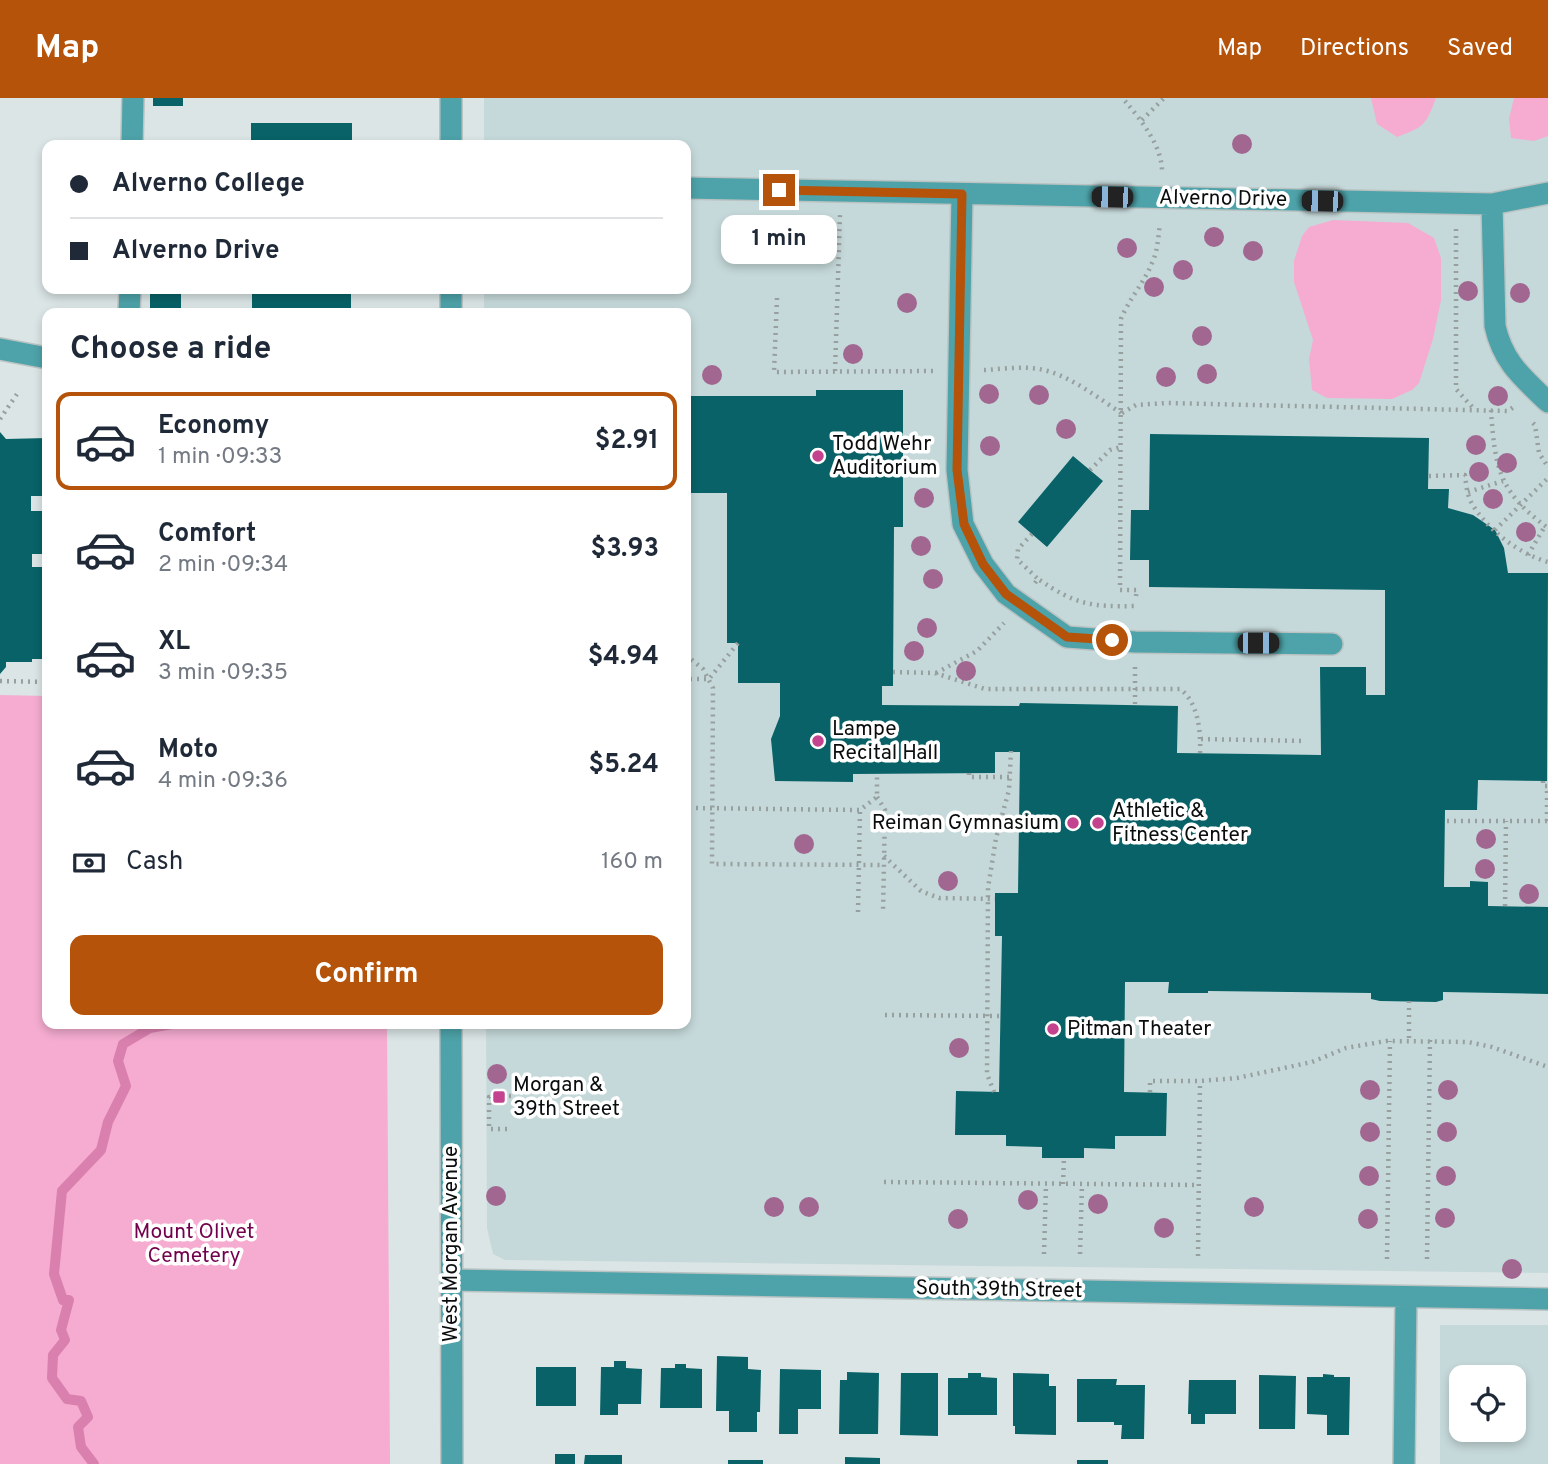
<!DOCTYPE html>
<meta charset="utf-8">
<style>
:root{--surface:#fff;--page:#f6f6f7;--text:#1f2937;--muted:#747a83;--line:#e0e1e3;--accent:#b45309}
body{margin:0;font-family:Overpass,sans-serif;background:var(--page);color:var(--text);height:100vh;display:flex;flex-direction:column;font-size:26px;white-space:nowrap}
*{box-sizing:border-box;margin:0}
p{font-size:23px;color:var(--muted)}
.icon{flex:none;width:38px;height:38px;fill:none;stroke:currentColor;stroke-width:2;stroke-linecap:round;stroke-linejoin:round}
.map{position:relative;flex:1;overflow:hidden}
.drawer{position:absolute;left:42px;top:210px;width:649px;height:721px;display:flex;flex-direction:column;background:var(--surface);border-radius:14px;box-shadow:0 4px 10px #0003}
.drawer>*{flex:none}
.guide{position:absolute;left:42px;top:42px;width:649px;height:154px;border-radius:14px;box-shadow:0 4px 10px #0003;display:grid;align-content:center;height:154px;padding:0 28px;background:var(--surface)}
.controls{position:absolute;left:1449px;top:1267px;display:grid;gap:14px}
.controls a{display:grid;place-items:center;width:77px;height:77px;border-radius:14px;background:var(--surface);box-shadow:0 4px 10px #0003;font-size:35px}
.end{position:absolute;width:32px;height:32px;margin:-16px;border:9px solid #b45309;background:#fff;box-shadow:0 0 0 4px #fff}
.from{border-radius:50%}
.bubble{position:absolute;height:49px;border-radius:14px;background:var(--surface);box-shadow:0 4px 10px #0003;font-size:23px;font-weight:700;line-height:49px;text-align:center}
.car{position:absolute;width:21px;height:42px;margin:-21px -10px;border-radius:9px;box-shadow:0 0 5px 2px #0007;background:linear-gradient(#222 24%,#8ab4d8 0 40%,#222 0 76%,#8ab4d8 0 86%,#222 0)}
.guide b{display:flex;align-items:center;gap:24px;height:66px;font-size:26px}
.guide b+b{border-top:2px solid var(--line)}
.guide i{width:18px;height:18px;background:var(--text)}
ul{padding:0;list-style:none}
li{display:flex;align-items:center;gap:21px;height:98px;margin:0 14px 10px;padding:0 14px;border:4px solid transparent;border-radius:14px}
li div{flex:1}
li b{display:block;font-size:26px}
li em{font-style:normal;font-weight:700}
li.selected{border-color:var(--accent)}
li>.icon{width:63px;height:63px;stroke-width:1.5}
h2{padding:0 28px;font-size:32px;line-height:84px}
.pay{display:flex;align-items:center;gap:18px;height:77px;padding:0 28px;font-size:26px}
.pay p{margin-inline-start:auto}
.cta{display:flex;gap:14px;margin-top:auto;padding:14px 28px}
.cta a{flex:1;height:80px;border-radius:14px;background:var(--accent);color:#fff;font-size:28px;font-weight:700;line-height:80px;text-align:center}
header{display:flex;align-items:center;gap:42px;box-sizing:border-box;height:98px;padding:0 35px;background:var(--accent);color:#fff}
header strong{font-size:33px}
nav{display:flex;gap:38px;margin-inline-start:auto;font-size:24px}
.map>svg:first-child{display:block}
.built{fill:#c6d9da;fill-rule:evenodd}
.green{fill:#f5acd0}
.lines{fill:none;stroke-linecap:round;stroke-linejoin:round}
.stream{stroke:#da80af;stroke-width:10}
.building{fill:#086267}
.minor-casing{stroke:#bac2c2;stroke-width:24}
.path{stroke:#979f9f;stroke-width:4.5;stroke-dasharray:2 5;stroke-linecap:butt}
.minor{stroke:#4da3a9;stroke-width:21}
.tree{fill:#a16791}
.route{stroke:#b45309;stroke-width:9}
.poi-dot{fill:#c3438e;stroke:#fff;stroke-width:2.5}
.labels{text-anchor:middle;dominant-baseline:central;stroke-width:7;stroke-linejoin:round;paint-order:stroke}
.street-label{font-size:21px;fill:#0a0d0d;stroke:#fff}
.poi-label{font-size:21px;fill:#0a0d0d;stroke:#fff;text-anchor:start}
.park-label{font-size:21px;fill:#72004c;stroke:#fff}
</style>
<header>
<strong>Map</strong>
<nav><a>Map</a><a>Directions</a><a>Saved</a></nav>
</header>
<div class="map">
<svg width="1548" height="1366" viewBox="0 0 1548 1366">
<rect width="100%" height="100%" fill="#dbe5e5"/>
<path class="built" d="M484,0H1548V1175L505,1162L493,1156L487,1130L486,926H686V215H484V191H686V47H484Z
M1440,1227H1548V1366H1440ZM1461,1279H1514V1332H1461Z"/>
<path class="green" d="M1371,0H1436C1426,27 1424,29 1397,39L1377,26Z
M1514,0H1548V38L1534,43L1511,40L1509,21Z
M1333,122L1408,125L1434,140L1441,160V202L1433,241L1419,285L1412,292L1392,301L1327,300L1312,292L1309,261L1313,242L1294,184V163L1302,138L1309,129Z
M0,597L47,598V926H387L390,1366H0Z"/>
<g class="lines">
<path class="stream" d="M94,1366L81,1349L78,1329L88,1319L81,1303L67,1301L52,1280L53,1257L65,1242L61,1232L69,1202H63L54,1176L62,1093L101,1052L108,1024L126,988L118,963L123,946L150,930L172,926"/>
</g>
<path class="building" d="M153,0H183V8H153Z
M251,25H352V47H251Z
M150,191H181V215H150Z
M252,191H351V215H252Z
M816,292H903V429H894L893,588H882V607L1019,608L1020,605L1178,608L1177,655L1321,657L1320,569H1366V597H1385V492L1149,489V462H1130L1131,412H1149L1150,336L1429,340L1428,391H1449L1448,410L1473,417L1495,432L1504,450L1508,475H1548L1547,683L1478,682L1477,712H1445L1444,789H1470V783L1488,784V808L1548,809V896L1443,894V902L1436,904L1380,903L1371,901V895L1208,893V895H1168L1169,884H1125L1124,994L1167,995L1166,1038H1115V1051L1084,1050V1060H1042V1049L1006,1048V1037H955L956,993L999,994L1002,838H995V795H1018L1020,654H995V675L853,676V684L775,683L771,641L780,618V585H738V545H727V395H686V298H816Z
M0,334L6,341L47,340V398H31V413H47V456H32V469H47V561H32V564H6V569L0,576Z
M1073,358L1103,383L1047,449L1018,424Z
M717,1258L748,1259V1271L761,1272L760,1314H757V1334H729V1313H716Z
M614,1263H626V1270L642,1271L641,1306H618V1317H600L601,1269H614Z
M675,1266H686V1270L702,1271V1310H660L661,1270H675Z
M536,1269H576V1308H536Z
M780,1271L821,1272V1311H798V1336H779Z
M847,1274L879,1275L878,1336H839L840,1282H847Z
M901,1275H938V1338L900,1337Z
M968,1275H981V1279L997,1280V1317H948V1280H968Z
M1013,1275L1049,1276V1288H1056V1337L1015,1336V1328H1013Z
M1323,1276L1334,1277V1279H1350L1349,1337H1327V1317L1307,1316V1279H1323Z
M1259,1277L1296,1278L1295,1331H1259Z
M1077,1281H1117L1116,1287H1145L1144,1341H1121L1122,1327H1114V1324H1077Z
M1189,1282H1236V1316H1205V1326H1191V1316H1188Z
M555,1356H575V1366H555Z
M585,1357H622V1366H584Z
M845,1359L880,1360V1366H845Z
M728,1362H763V1366H728Z
M1077,1362H1108V1366H1077Z"/>
<g class="lines">
<g class="minor-casing">
<path id="minor" d="M451,0V47
M132,47L133,0
M686,90L1492,106L1548,95
M962,96L957,372L963,426L983,466L1006,496L1067,539L1135,544L1332,546
M1492,106L1495,228C1503,264 1522,279 1548,304
M451,191V215
M129,215L130,191
M0,251L47,260
M451,926L452,1366
M451,1182L1548,1201
M1404,1366L1406,1199"/>
</g>
<path class="path" d="M1125,3C1141,22 1163,49 1162,75
M1142,22L1164,0
M1456,131V291L1474,311
M777,200L774,274L933,273
M984,272C1002,271 1021,268 1039,271C1068,276 1097,299 1121,315
M835,273L840,117
M1491,312C1495,371 1499,394 1548,430
M1122,315L1136,307L1167,305L1508,313L1515,308
M0,321L17,296
M1533,325L1535,327L1539,355L1548,369
M1090,372L1110,352L1121,349
M1429,378L1465,377C1466,386 1467,396 1471,404C1486,431 1519,456 1548,464
M1468,394L1503,383
M1495,432L1548,380
M1032,436L1018,451L1017,461L1038,481
M1528,457L1545,428
M1035,485L1038,481C1076,507 1092,509 1136,508
M1136,498L1137,492H1120L1121,221C1129,201 1144,185 1152,165C1158,152 1158,140 1160,126
M686,557L703,571L713,590L712,766L884,767
M1135,569V606
M893,574L935,575L985,591H1180C1198,604 1201,633 1200,655
M936,575L977,553L1004,525
M690,581H709L738,545
M0,583L47,584
M1201,641L1306,643
M969,675V679H1009
M1543,683V688H1547V723
M877,699L885,712L883,815
M689,710L860,712L877,699V676
M1447,723H1548
M884,758L921,793L939,800L995,801
M1505,808L1506,723
M858,814L860,712
M1409,903V942
M885,917L1001,918
M994,994L987,976L988,790L996,740L1009,692L1011,653
M1150,994V983H1200L1237,980L1312,964L1346,950L1386,943L1468,944L1492,949L1548,969
M511,998L489,999V1031H511
M884,1084L1199,1087
M1063,1086L1064,1060
M1044,1156L1046,1086
M1080,1156L1082,1086
M1198,1158L1200,983
M1387,1161L1390,943
M1427,1161L1430,942"/>
<use href="#minor" class="minor"/>
</g>
<g class="tree">
<circle cx="1242" cy="46" r="10"/>
<circle cx="1214" cy="139" r="10"/>
<circle cx="1127" cy="150" r="10"/>
<circle cx="1253" cy="153" r="10"/>
<circle cx="1183" cy="172" r="10"/>
<circle cx="1154" cy="189" r="10"/>
<circle cx="1468" cy="193" r="10"/>
<circle cx="1520" cy="195" r="10"/>
<circle cx="907" cy="205" r="10"/>
<circle cx="1202" cy="238" r="10"/>
<circle cx="853" cy="256" r="10"/>
<circle cx="1207" cy="276" r="10"/>
<circle cx="712" cy="277" r="10"/>
<circle cx="1166" cy="279" r="10"/>
<circle cx="989" cy="296" r="10"/>
<circle cx="1039" cy="297" r="10"/>
<circle cx="1498" cy="298" r="10"/>
<circle cx="1066" cy="331" r="10"/>
<circle cx="1476" cy="347" r="10"/>
<circle cx="990" cy="348" r="10"/>
<circle cx="1507" cy="365" r="10"/>
<circle cx="1479" cy="374" r="10"/>
<circle cx="924" cy="400" r="10"/>
<circle cx="1493" cy="401" r="10"/>
<circle cx="1526" cy="434" r="10"/>
<circle cx="921" cy="448" r="10"/>
<circle cx="933" cy="481" r="10"/>
<circle cx="927" cy="530" r="10"/>
<circle cx="914" cy="553" r="10"/>
<circle cx="966" cy="573" r="10"/>
<circle cx="1486" cy="741" r="10"/>
<circle cx="804" cy="746" r="10"/>
<circle cx="1485" cy="771" r="10"/>
<circle cx="948" cy="783" r="10"/>
<circle cx="1529" cy="796" r="10"/>
<circle cx="959" cy="950" r="10"/>
<circle cx="497" cy="976" r="10"/>
<circle cx="1370" cy="992" r="10"/>
<circle cx="1448" cy="992" r="10"/>
<circle cx="1370" cy="1034" r="10"/>
<circle cx="1447" cy="1034" r="10"/>
<circle cx="1369" cy="1078" r="10"/>
<circle cx="1446" cy="1078" r="10"/>
<circle cx="496" cy="1098" r="10"/>
<circle cx="1028" cy="1102" r="10"/>
<circle cx="1098" cy="1106" r="10"/>
<circle cx="774" cy="1109" r="10"/>
<circle cx="809" cy="1109" r="10"/>
<circle cx="1254" cy="1109" r="10"/>
<circle cx="1445" cy="1120" r="10"/>
<circle cx="958" cy="1121" r="10"/>
<circle cx="1368" cy="1121" r="10"/>
<circle cx="1164" cy="1130" r="10"/>
<circle cx="1512" cy="1171" r="10"/>
</g>
<g class="lines">
<path class="route" d="M779,92L962,96L957,372L964,426L983,466L1006,496L1067,539L1112,542"/>
</g>
<g class="poi-dot">
<circle cx="818" cy="358" r="7"/>
<circle cx="818" cy="643" r="7"/>
<circle cx="1073" cy="725" r="7"/>
<circle cx="1098" cy="725" r="7"/>
<circle cx="1053" cy="931" r="7"/>
<rect x="492" y="992" width="14" height="14" rx="3.5"/>
</g>
<g class="labels">
<g class="street-label">
<text transform="translate(1223 101) rotate(1)">Alverno Drive</text>
<text transform="translate(451 1146) rotate(-90)">West Morgan Avenue</text>
<text transform="translate(999 1192) rotate(1)">South 39th Street</text>
</g>
<g class="poi-label">
<text x="832" y="346">Todd Wehr<tspan x="832" dy="24">Auditorium</tspan></text>
<text x="832" y="631">Lampe<tspan x="832" dy="24">Recital Hall</tspan></text>
<text x="1112" y="713">Athletic &amp;<tspan x="1112" dy="24">Fitness Center</tspan></text>
<text x="1059" y="725" text-anchor="end">Reiman Gymnasium</text>
<text x="1067" y="931">Pitman Theater</text>
<text x="513" y="987">Morgan &amp;<tspan x="513" dy="24">39th Street</tspan></text>
</g>
<g class="park-label">
<text x="194" y="1134">Mount Olivet<tspan x="194" dy="24">Cemetery</tspan></text>
</g>
</g>
</svg>
<div class="controls">
<a><svg class="icon" aria-label="locate" viewBox="0 0 24 24"><circle cx="12" cy="12" r="6"/><path d="M12 2v4M12 18v4M2 12h4M18 12h4"/></svg></a>
</div>
<i class="end from" style="left:1112px;top:542px"></i>
<i class="end" style="left:779px;top:92px"></i>
<div class="bubble" style="left:721px;top:117px;width:116px">1 min</div>
<i class="car" style="left:1112px;top:99px;rotate:271deg"></i>
<i class="car" style="left:1322px;top:103px;rotate:271deg"></i>
<i class="car" style="left:1258px;top:545px;rotate:90deg"></i>
<div class="guide">
<b><i class="from"></i>Alverno College</b>
<b><i></i>Alverno Drive</b>
</div>
<section class="drawer">
<h2>Choose a ride</h2>
<ul>
<li class="selected"><svg class="icon" aria-label="car" viewBox="0 0 24 24"><path d="M5 17H2v-5l4-1 3-4h7l3 4 3 1v5h-3M9 17h6M6 11h13"/><circle cx="7" cy="17" r="2"/><circle cx="17" cy="17" r="2"/></svg><div><b>Economy</b><p>1 min · 09:33</p></div><em>$2.91</em></li>
<li><svg class="icon" aria-label="car" viewBox="0 0 24 24"><path d="M5 17H2v-5l4-1 3-4h7l3 4 3 1v5h-3M9 17h6M6 11h13"/><circle cx="7" cy="17" r="2"/><circle cx="17" cy="17" r="2"/></svg><div><b>Comfort</b><p>2 min · 09:34</p></div><em>$3.93</em></li>
<li><svg class="icon" aria-label="car" viewBox="0 0 24 24"><path d="M5 17H2v-5l4-1 3-4h7l3 4 3 1v5h-3M9 17h6M6 11h13"/><circle cx="7" cy="17" r="2"/><circle cx="17" cy="17" r="2"/></svg><div><b>XL</b><p>3 min · 09:35</p></div><em>$4.94</em></li>
<li><svg class="icon" aria-label="car" viewBox="0 0 24 24"><path d="M5 17H2v-5l4-1 3-4h7l3 4 3 1v5h-3M9 17h6M6 11h13"/><circle cx="7" cy="17" r="2"/><circle cx="17" cy="17" r="2"/></svg><div><b>Moto</b><p>4 min · 09:36</p></div><em>$5.24</em></li>
</ul>
<div class="pay"><svg class="icon" aria-label="cash" viewBox="0 0 24 24"><path d="M3 7h18v10H3z"/><circle cx="12" cy="12" r="2"/></svg>Cash<p>160 m</p></div>
<div class="cta"><a>Confirm</a></div>
</section>
</div>
